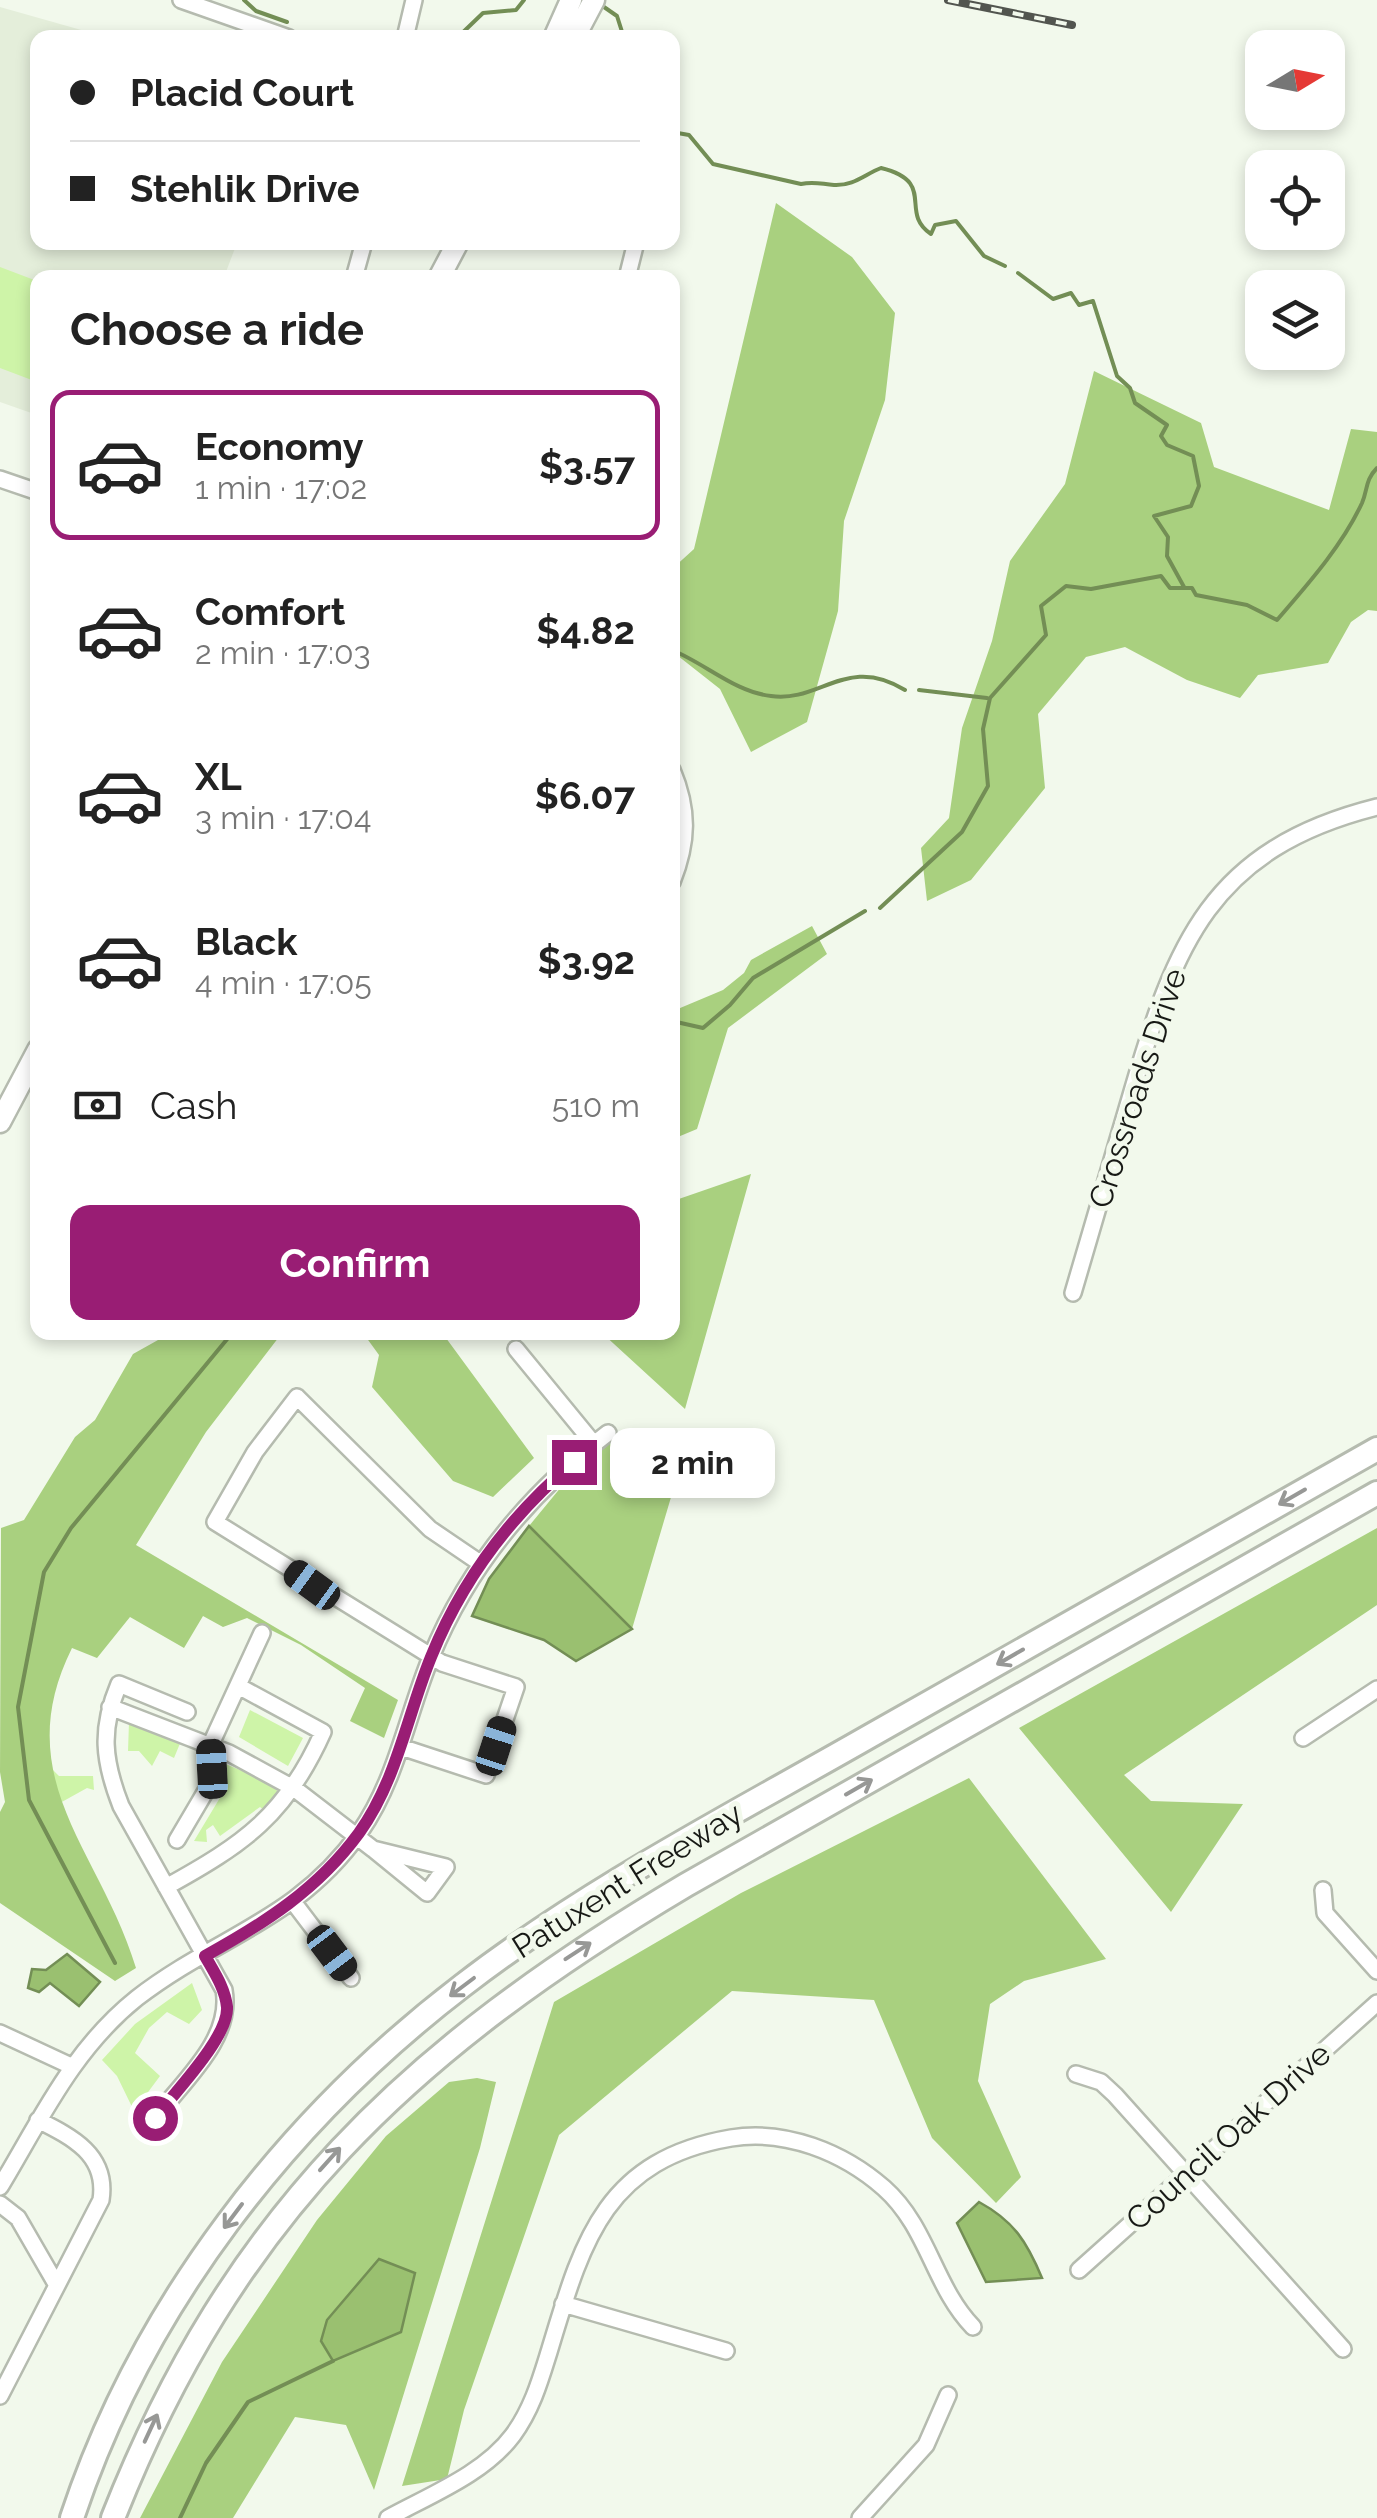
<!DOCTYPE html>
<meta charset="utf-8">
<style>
:root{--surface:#fff;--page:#f6f6f6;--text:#222;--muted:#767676;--line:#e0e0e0;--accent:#991d74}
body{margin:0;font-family:Raleway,sans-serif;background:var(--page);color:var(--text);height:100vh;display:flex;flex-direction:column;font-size:38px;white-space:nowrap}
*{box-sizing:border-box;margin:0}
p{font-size:32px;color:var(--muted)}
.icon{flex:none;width:55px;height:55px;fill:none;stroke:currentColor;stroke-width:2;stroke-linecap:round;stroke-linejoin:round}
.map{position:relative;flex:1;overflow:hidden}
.sheet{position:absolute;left:30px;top:270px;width:650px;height:1070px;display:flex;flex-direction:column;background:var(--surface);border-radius:20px;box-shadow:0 5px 15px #0003}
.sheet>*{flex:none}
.top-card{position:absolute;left:30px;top:30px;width:650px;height:220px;border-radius:20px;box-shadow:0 5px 15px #0003;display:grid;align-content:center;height:220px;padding:0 40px;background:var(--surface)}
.needle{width:65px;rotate:80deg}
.tools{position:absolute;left:1245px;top:30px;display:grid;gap:20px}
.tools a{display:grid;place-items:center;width:100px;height:100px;border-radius:20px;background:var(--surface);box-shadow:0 5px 15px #0003;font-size:50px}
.end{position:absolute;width:45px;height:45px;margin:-22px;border:12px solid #991d74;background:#fff;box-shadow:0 0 0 5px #fff}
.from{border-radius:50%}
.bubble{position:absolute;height:70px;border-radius:20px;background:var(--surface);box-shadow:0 5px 15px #0003;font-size:32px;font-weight:700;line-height:70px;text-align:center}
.car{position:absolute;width:30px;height:60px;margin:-30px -15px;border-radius:12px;box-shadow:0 0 8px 2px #0007;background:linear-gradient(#222 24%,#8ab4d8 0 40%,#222 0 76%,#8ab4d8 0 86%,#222 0)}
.top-card b{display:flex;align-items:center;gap:35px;height:95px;font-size:38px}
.top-card b+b{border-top:2px solid var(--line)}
.top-card i{width:25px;height:25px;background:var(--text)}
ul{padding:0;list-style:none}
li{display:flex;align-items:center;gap:30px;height:150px;margin:0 20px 15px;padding:0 20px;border:5px solid transparent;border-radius:20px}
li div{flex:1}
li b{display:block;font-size:38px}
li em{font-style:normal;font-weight:700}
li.active{border-color:var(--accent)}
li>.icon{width:90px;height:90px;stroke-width:1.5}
h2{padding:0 40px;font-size:45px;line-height:120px}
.pay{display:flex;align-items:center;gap:25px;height:110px;padding:0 40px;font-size:38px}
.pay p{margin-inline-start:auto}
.button{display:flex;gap:20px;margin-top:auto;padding:20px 40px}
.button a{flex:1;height:115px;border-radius:20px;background:var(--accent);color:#fff;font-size:40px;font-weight:700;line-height:115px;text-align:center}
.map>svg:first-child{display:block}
.built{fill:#e4eeda}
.green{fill:#cef4a8}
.forest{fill:#a9d07f}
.water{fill:#9ac070;stroke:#738e55;stroke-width:2.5}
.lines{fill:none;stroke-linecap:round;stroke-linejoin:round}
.stream{stroke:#738e55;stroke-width:4}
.minor-casing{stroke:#b5bbaf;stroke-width:20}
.major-casing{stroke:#b5bbaf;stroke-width:25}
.highway-casing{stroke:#b5bbaf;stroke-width:28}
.minor{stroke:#fff;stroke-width:15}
.major{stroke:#fff;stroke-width:20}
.highway{stroke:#fff;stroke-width:22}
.rail-casing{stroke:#52554f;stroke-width:8}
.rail{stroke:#f2f9ec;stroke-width:4;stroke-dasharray:11;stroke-linecap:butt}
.oneway{stroke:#979896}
.route{stroke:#991d74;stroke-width:12}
.labels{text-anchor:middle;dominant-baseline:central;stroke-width:10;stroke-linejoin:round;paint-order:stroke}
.street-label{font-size:32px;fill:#171915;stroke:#f2f9ec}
</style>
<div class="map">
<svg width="1377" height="2518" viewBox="0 0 1377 2518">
<rect width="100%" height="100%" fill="#f2f9ec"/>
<path class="built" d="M0,7L106,37L38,38V242L237,243L224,277L38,278L37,415L0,402Z"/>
<path class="green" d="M0,267L37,281V382L0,368Z
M250,1710L303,1738L288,1766L239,1737Z
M129,1722L181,1741L174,1758L160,1751L152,1766L139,1751H128Z
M223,1763L260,1778L279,1792L265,1811L260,1807L220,1836L213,1825L206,1830L207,1842L194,1841L224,1791L218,1786Z
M52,1769L59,1776H93L94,1790L87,1788L60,1803Z
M192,1983L202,2010L189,2024L167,2012L149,2028L135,2053L160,2076L134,2111L117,2076L102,2060L135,2024Z"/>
<path class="forest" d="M776,203L852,257L895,313L885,400L844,521L838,611L807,722L751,752L720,689L673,652L672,569L694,549Z
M1094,371L1201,423L1214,467L1329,510L1351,429L1377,432V611L1368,610L1351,622L1328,663L1258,675L1240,698L1187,680L1125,647L1086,657L1038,714L1045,788L971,880L927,901L921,848L949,818L962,728L992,641L1010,561L1065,484Z
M812,926L827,954L728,1028L697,1129L673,1139V1011L723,990L744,973L751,960Z
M751,1174L685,1409L602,1333L672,1332L673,1201Z
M161,1333H282L206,1432L136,1545L398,1700L384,1738L350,1721L365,1688L301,1645L247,1618L223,1627L203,1616L184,1648L130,1617L97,1658L72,1648C7,1779 101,1851 136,1968L115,1981L0,1903V1812L5,1802L0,1772L1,1528L24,1520L75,1437L95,1420L133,1354L158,1340Z
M363,1333H451L446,1338L534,1458L493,1497L453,1481L372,1387L379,1355Z
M647,1438L677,1477L632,1629L529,1526L571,1475L615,1439Z
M1377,1528V1605L1124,1775L1151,1801L1243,1804L1171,1912L1019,1728Z
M969,1778L1106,1959L1024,1981L990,2004L978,2081L1021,2177L996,2203L932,2138L874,2000L732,1991L559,2135L464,2410L447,2479L402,2486L554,2002L741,1893Z
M477,2078L496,2082L480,2148L374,2490L346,2425L295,2417L233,2518H140L222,2362L317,2220L386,2136L449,2082Z"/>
<path class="water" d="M529,1526L632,1629L576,1661L544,1640L472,1616L489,1579Z
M67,1954L100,1982L79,2006L50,1983L39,1992L28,1988L32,1969L46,1970Z
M979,2202C1014,2221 1027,2242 1042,2278L986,2282L957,2223Z
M379,2259L415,2273L401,2332L333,2361L321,2341L327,2320Z"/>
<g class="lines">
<path class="stream" d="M244,0L256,11L287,22
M604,7L617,16L624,38
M457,38L483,13L516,10L524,0
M672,132L689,135L713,164L801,184C814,181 821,184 834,185C854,186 865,174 881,168C938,182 898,212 931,234L935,225L956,221L984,256L1005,266
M1018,273L1053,299L1071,293L1079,305L1093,301L1117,376L1130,388L1135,403L1167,425L1161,436L1167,445L1193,456L1199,486L1191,506L1154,516L1168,537L1167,556L1184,587
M672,650C706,664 735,692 771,696C820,703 847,654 905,690
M919,690L987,698
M880,908L962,832L988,786L983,729L990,698L1046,635L1041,606L1066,586L1091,589L1161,576L1170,588H1192L1196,595L1247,605L1277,620C1308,584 1342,546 1362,503C1368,489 1365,480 1377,468
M672,1021L703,1028L730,1005L753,978L865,911
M115,1963L29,1800L18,1707L44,1572L71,1528L233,1332
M180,2518L206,2463L248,2402L333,2361"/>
<g class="minor-casing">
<path id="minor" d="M181,0L289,38
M405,38L414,0
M354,278L364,242
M627,278L636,242
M0,479L38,492
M672,770C689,810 688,842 672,882
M1073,1293C1092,1227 1112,1161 1131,1095C1175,944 1210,849 1377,807
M516,1349L594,1444
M110,1707L229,1753L295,1789L373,1849L446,1867L427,1893L373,1849
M1303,1738L1377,1689
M401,1747L486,1775L516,1687L442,1663L215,1522L255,1452L297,1397L430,1529L480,1563
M177,1840L210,1784V1746L262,1633
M166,1887C244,1844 286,1815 323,1732L240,1687
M1323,1890L1325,1913L1377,1971
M294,1903L351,1978
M0,2033L71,2066
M1076,2074L1101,2082L1115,2095L1343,2349
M155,2118C183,2081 233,2039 224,1990L121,1806C103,1760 100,1729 119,1684L187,1712
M0,2187C41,2119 73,2049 137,1998C217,1936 297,1921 360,1832C397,1779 407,1715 431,1657C468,1566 531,1492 608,1433
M0,2204L18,2218L55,2282
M1079,2270L1377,2003
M563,2304L726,2351
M0,2396L101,2200C108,2155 72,2137 38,2120
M388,2518C430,2495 484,2474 513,2435C532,2409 540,2381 549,2352C582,2243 603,2160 731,2138C785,2129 843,2152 884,2188C928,2227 934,2287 973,2327
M860,2518L926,2445L948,2395"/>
</g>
<g class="major-casing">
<path id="major" d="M554,38L571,0
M574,38L594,0
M439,278L458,242
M0,1122L38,1050"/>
</g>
<g class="highway-casing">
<path id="highway" d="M72,2518C142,2306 287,2120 462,1986C589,1888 732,1815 870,1736C1039,1640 1208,1545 1377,1449
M113,2518C233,2214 410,2049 686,1885L1377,1493"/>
</g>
<use href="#minor" class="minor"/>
<use href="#major" class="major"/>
<use href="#highway" class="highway"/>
<g class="rail-casing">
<path id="rail" d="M948,0L1072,25"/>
</g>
<use href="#rail" class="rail"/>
</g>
<defs><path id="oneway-shaft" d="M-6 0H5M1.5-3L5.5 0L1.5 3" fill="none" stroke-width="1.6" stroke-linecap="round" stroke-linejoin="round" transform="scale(2.5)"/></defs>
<g class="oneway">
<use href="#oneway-shaft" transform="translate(1292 1497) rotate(150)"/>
<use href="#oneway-shaft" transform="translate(1010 1657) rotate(150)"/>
<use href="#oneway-shaft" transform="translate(859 1787) rotate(-30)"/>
<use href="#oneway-shaft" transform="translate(578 1951) rotate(-33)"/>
<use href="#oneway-shaft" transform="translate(462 1987) rotate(143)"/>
<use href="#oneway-shaft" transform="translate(330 2159) rotate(-48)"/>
<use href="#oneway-shaft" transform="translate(233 2216) rotate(127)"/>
<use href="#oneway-shaft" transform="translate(151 2428) rotate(-65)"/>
</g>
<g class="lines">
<path class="route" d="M155,2118C174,2093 229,2037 227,2007C225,1988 214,1972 205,1956C265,1923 318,1889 359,1833C397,1780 407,1716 431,1657C462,1580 511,1515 574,1462"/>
</g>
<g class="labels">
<g class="street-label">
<text transform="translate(1137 1088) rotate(-72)">Crossroads Drive</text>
<text transform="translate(627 1880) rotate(-32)">Patuxent Freeway</text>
<text transform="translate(1228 2136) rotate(-42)">Council Oak Drive</text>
</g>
</g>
</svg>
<div class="tools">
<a><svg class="needle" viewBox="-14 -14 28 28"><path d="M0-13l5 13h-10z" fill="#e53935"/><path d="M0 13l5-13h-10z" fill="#767676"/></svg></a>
<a><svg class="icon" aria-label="locate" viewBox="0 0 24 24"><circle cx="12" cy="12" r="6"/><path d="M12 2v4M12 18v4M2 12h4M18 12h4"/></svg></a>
<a><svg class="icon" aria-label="layers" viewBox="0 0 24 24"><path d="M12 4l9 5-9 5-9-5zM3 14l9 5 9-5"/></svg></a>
</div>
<i class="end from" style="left:155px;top:2118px"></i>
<i class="end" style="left:574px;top:1462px"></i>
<div class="bubble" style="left:610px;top:1428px;width:165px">2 min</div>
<i class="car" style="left:312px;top:1585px;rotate:306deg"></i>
<i class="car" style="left:496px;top:1746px;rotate:18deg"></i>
<i class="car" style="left:212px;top:1769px;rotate:357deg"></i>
<i class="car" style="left:332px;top:1953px;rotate:143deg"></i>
<div class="top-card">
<b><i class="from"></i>Placid Court</b>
<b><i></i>Stehlik Drive</b>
</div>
<section class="sheet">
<h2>Choose a ride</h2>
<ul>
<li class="active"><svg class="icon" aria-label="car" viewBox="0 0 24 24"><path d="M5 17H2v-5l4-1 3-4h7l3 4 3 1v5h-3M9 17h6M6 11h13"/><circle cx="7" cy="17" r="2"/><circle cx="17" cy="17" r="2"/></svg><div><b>Economy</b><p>1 min · 17:02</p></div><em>$3.57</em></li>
<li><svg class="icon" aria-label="car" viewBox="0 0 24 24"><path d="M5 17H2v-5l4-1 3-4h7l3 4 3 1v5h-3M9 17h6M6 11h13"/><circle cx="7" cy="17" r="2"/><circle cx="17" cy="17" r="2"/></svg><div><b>Comfort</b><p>2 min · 17:03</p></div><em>$4.82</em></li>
<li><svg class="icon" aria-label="car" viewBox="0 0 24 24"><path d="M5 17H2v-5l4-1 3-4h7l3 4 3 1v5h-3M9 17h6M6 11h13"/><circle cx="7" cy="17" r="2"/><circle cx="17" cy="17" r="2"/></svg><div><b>XL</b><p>3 min · 17:04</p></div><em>$6.07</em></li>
<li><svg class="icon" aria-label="car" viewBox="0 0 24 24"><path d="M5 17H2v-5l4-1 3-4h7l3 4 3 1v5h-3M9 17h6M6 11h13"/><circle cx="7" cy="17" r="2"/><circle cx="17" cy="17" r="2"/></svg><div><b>Black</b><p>4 min · 17:05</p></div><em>$3.92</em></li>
</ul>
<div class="pay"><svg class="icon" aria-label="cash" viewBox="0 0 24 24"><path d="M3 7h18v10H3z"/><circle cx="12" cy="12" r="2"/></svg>Cash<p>510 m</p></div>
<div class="button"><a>Confirm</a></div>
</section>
</div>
